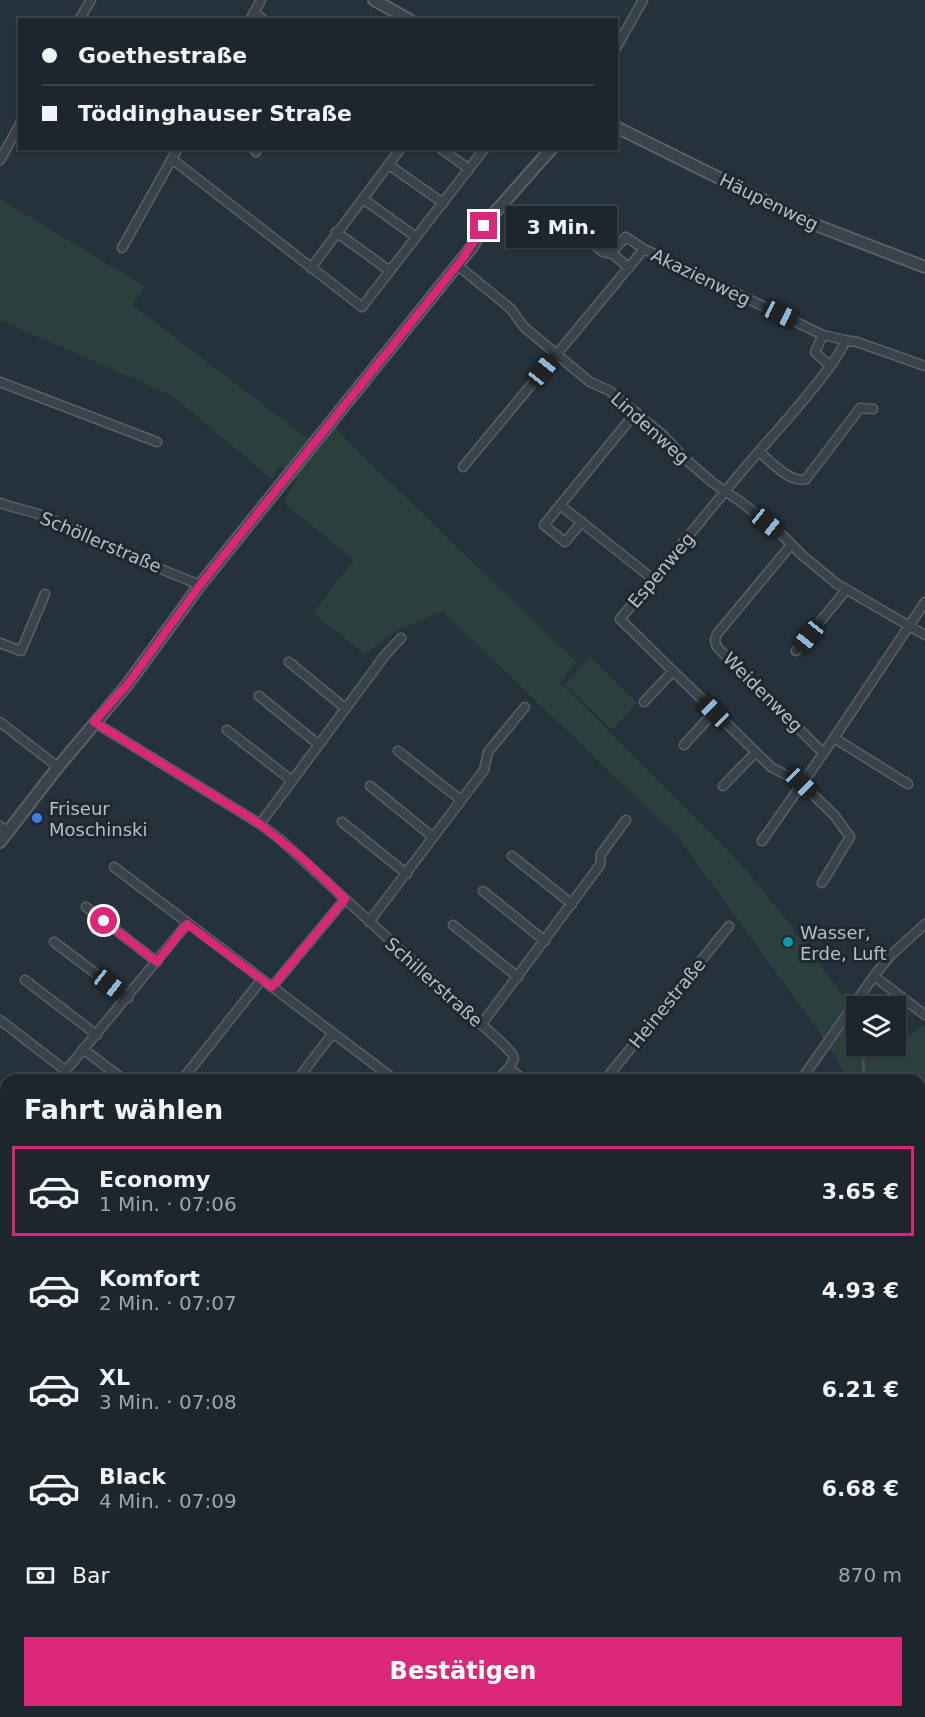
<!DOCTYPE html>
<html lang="de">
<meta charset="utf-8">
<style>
:root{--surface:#1c262c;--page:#252e34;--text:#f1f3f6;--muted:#a0a5a9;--line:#3a4348;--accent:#db2777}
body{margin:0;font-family:"DejaVu Sans",sans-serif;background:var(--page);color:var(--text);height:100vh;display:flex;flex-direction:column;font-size:22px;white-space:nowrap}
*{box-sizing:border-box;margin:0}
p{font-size:20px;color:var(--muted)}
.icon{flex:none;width:33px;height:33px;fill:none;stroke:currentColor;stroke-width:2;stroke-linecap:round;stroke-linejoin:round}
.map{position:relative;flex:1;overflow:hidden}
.panel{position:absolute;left:0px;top:1074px;width:926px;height:644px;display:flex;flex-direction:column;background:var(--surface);border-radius:18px 18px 0 0;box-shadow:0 2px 4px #0004,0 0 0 2px var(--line)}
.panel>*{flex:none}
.hud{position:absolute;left:18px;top:18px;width:600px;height:132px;border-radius:0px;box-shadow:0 2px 4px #0004,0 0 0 2px var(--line);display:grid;align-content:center;height:132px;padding:0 24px;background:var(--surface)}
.buttons{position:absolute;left:846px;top:996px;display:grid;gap:12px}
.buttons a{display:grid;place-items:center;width:60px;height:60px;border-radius:0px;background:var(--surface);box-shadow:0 2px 4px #0004,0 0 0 2px var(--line);font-size:30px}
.end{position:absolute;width:27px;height:27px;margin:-14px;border:8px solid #db2777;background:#fff;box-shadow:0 0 0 3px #fff}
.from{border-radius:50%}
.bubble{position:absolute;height:42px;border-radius:0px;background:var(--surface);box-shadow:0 2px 4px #0004,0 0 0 2px var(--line);font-size:20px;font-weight:800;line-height:42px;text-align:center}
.car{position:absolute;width:18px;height:36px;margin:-18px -9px;border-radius:8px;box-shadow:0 0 4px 2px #0007;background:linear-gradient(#222 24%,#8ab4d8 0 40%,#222 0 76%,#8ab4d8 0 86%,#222 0)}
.hud b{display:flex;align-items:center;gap:21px;height:57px;font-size:22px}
.hud b+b{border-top:2px solid var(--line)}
.hud i{width:15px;height:15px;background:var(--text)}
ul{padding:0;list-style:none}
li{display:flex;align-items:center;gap:18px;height:90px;margin:0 12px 9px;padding:0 12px;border:3px solid transparent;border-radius:0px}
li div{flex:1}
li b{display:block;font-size:22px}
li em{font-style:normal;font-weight:800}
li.on{border-color:var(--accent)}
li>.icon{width:54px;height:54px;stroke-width:1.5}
h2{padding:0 24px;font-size:27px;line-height:72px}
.pay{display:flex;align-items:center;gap:15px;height:66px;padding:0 24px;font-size:22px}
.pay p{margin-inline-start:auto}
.primary-button{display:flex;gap:12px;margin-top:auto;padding:12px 24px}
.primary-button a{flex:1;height:69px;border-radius:0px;background:var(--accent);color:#fff;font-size:24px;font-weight:800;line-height:69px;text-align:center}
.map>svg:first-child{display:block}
.green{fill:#2b403d}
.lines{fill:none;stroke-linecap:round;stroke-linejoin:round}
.stream{stroke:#3d5262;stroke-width:3}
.minor-casing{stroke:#586169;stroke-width:11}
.tertiary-casing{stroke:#586169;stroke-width:14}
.secondary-casing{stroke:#586169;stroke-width:15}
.minor{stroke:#3a434b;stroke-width:8}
.tertiary{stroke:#3a434b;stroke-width:10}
.secondary{stroke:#48535e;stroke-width:12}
.route{stroke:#db2777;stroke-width:8}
.shop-dot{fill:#3f7fe0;stroke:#1f2830;stroke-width:2}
.culture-dot{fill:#0f9aa8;stroke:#1f2830;stroke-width:2}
.labels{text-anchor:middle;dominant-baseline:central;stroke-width:6;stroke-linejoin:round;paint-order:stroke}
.street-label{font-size:18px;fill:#b5bec6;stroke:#1f2830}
.poi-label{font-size:18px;fill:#b5bec6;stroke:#1f2830;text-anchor:start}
</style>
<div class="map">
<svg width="925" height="1717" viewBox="0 0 925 1717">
<rect width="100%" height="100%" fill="#26323b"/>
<path class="green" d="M0,199L145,287L132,305L307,438L335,429L576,662L560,683L708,830L746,870L785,918L856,1014V1046H875L882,1057L922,1026L925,1028V1106L922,1124L925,1143V1180L920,1177V1080H847L835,1055L829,1050L820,1033L678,837L442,611L398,630L365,654L313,613L354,560L283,502L297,479L279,465L272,479L171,395L0,320Z
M591,657L637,703L612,730L565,684Z
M0,1312L6,1314V1367L0,1365Z
M6,1622V1712H791L786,1717H0V1627Z"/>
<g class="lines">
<path class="stream" d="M847,1027L856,1045
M857,1046L863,1057L864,1080
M920,1348L925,1353"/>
<g class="minor-casing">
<path id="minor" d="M254,12L264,20
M79,20L91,0
M250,20L261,0
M616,48L643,0
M253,148L256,152
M440,148L469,169
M172,159L362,307L485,148
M0,160L20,124
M389,165L443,203
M363,199L416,237
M557,215L603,252L613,254
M336,232L390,271
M122,248L178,148
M644,249L823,335
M457,265L510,308L524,327L590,382L610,391L625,404L663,435L684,458L713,483L741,502L780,533L803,556L837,584L925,635
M311,268L401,148
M845,340L857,342L925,366
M0,382L157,442
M759,452C771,461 790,484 806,479L860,408L873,409
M463,467C523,394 584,322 644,249L626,237L614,249L613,254L629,268
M0,503C8,506 15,508 24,510C43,514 66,525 82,537L200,585
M560,505L654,580
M582,522L565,542L544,525L636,412
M791,545L717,634L715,640L717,647L823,753
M0,643L21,651L45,594
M796,651L846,590
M289,662L345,708
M259,696L318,744
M644,702L673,671
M0,722L58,767
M94,722L260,824L281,840L503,1044L513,1055L514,1059L509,1068
M227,730L291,780
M834,738L908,784
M684,745L714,712
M398,751L461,800
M370,786L433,837
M723,786L756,752
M342,822L407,874
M260,824L386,654L401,638
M0,826L8,832
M762,841L834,738L925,602
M512,856L572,904
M114,867L395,1080
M822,883L850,837L835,816L801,783L771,767L620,619C666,565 709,509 755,456C772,436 842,360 845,340L823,335L815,352L830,366
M483,891L545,941
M86,907L157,962
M369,922L484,770L488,752L525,707
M453,925L518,977
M54,942L128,998
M874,976L925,1015
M25,980L97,1035
M272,987L345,899
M0,1020L65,1070
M481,1025L600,865L601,854L626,820
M83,1049L124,1080
M58,1080L187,924
M182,1080L262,979
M297,1080L333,1033
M497,1080L509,1068L524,1080
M605,1080L729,926
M801,1080L874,976L891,955L925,924
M0,1088L6,1093
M0,1122L6,1114
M0,1165L6,1156
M920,1394L925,1398
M920,1424L925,1417
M0,1483L6,1487
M0,1500L6,1498
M4,1544L6,1545
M0,1616L6,1615
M920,1630L925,1640
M797,1717L802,1712"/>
</g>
<g class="tertiary-casing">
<path id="tertiary" d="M374,0L410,20
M616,127L808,222L925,267
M0,842L58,767L127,685L200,585L471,248L490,218L552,148"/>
</g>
<g class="secondary-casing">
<path id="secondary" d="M0,1218L6,1220
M920,1577L925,1569
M920,1584L923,1596L920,1604"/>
</g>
<use href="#minor" class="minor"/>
<use href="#tertiary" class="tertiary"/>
<use href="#secondary" class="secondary"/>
</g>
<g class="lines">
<path class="route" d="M104,921L157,962L187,924L272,987L345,899L302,858L260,824L94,722L127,685L200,585L463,258L484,226"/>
</g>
<circle class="shop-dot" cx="37" cy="818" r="6"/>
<circle class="culture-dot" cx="788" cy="942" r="6"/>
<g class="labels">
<g class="street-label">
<text transform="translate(769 202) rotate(26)">Häupenweg</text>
<text transform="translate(701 277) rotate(26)">Akazienweg</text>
<text transform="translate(650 428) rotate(42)">Lindenweg</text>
<text transform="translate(101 542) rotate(23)">Schöllerstraße</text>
<text transform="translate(661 570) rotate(-50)">Espenweg</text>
<text transform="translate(763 692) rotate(45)">Weidenweg</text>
<text transform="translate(434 982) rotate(42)">Schillerstraße</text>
<text transform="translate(667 1003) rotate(-51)">Heinestraße</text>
</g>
<g class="poi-label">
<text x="49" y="808">Friseur<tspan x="49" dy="21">Moschinski</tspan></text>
<text x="800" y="932">Wasser,<tspan x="800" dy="21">Erde, Luft</tspan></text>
</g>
</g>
</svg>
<div class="buttons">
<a><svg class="icon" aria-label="layers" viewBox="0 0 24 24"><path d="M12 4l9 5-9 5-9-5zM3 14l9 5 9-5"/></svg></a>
</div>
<i class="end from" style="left:104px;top:921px"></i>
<i class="end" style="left:484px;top:226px"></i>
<div class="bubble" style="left:506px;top:206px;width:111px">3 Min.</div>
<i class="car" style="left:780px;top:314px;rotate:115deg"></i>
<i class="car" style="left:543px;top:370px;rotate:39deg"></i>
<i class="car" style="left:767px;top:523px;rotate:129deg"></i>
<i class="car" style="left:809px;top:636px;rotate:219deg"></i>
<i class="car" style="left:714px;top:712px;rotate:315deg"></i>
<i class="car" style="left:801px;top:783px;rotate:135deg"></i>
<i class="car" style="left:109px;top:984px;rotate:128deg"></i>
<div class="hud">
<b><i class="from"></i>Goethestraße</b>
<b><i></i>Töddinghauser Straße</b>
</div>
<section class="panel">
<h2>Fahrt wählen</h2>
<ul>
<li class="on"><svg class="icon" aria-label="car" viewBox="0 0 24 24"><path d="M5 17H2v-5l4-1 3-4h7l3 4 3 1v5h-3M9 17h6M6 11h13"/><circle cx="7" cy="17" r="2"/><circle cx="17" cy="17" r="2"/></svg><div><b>Economy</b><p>1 Min. · 07:06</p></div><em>3.65 €</em></li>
<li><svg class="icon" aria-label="car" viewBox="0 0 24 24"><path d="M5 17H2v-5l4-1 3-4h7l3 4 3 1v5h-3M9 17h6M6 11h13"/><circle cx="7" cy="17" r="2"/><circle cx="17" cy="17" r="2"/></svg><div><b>Komfort</b><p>2 Min. · 07:07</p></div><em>4.93 €</em></li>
<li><svg class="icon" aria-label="car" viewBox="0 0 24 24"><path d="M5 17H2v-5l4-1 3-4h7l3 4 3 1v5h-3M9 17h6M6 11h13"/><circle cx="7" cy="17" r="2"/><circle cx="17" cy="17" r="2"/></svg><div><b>XL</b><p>3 Min. · 07:08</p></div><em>6.21 €</em></li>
<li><svg class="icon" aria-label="car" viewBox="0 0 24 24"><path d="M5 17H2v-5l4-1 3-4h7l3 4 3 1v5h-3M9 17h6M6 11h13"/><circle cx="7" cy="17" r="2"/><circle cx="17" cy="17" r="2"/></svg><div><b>Black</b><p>4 Min. · 07:09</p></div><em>6.68 €</em></li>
</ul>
<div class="pay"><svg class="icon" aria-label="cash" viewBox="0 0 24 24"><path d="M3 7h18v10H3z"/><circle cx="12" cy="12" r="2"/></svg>Bar<p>870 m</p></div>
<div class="primary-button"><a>Bestätigen</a></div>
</section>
</div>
